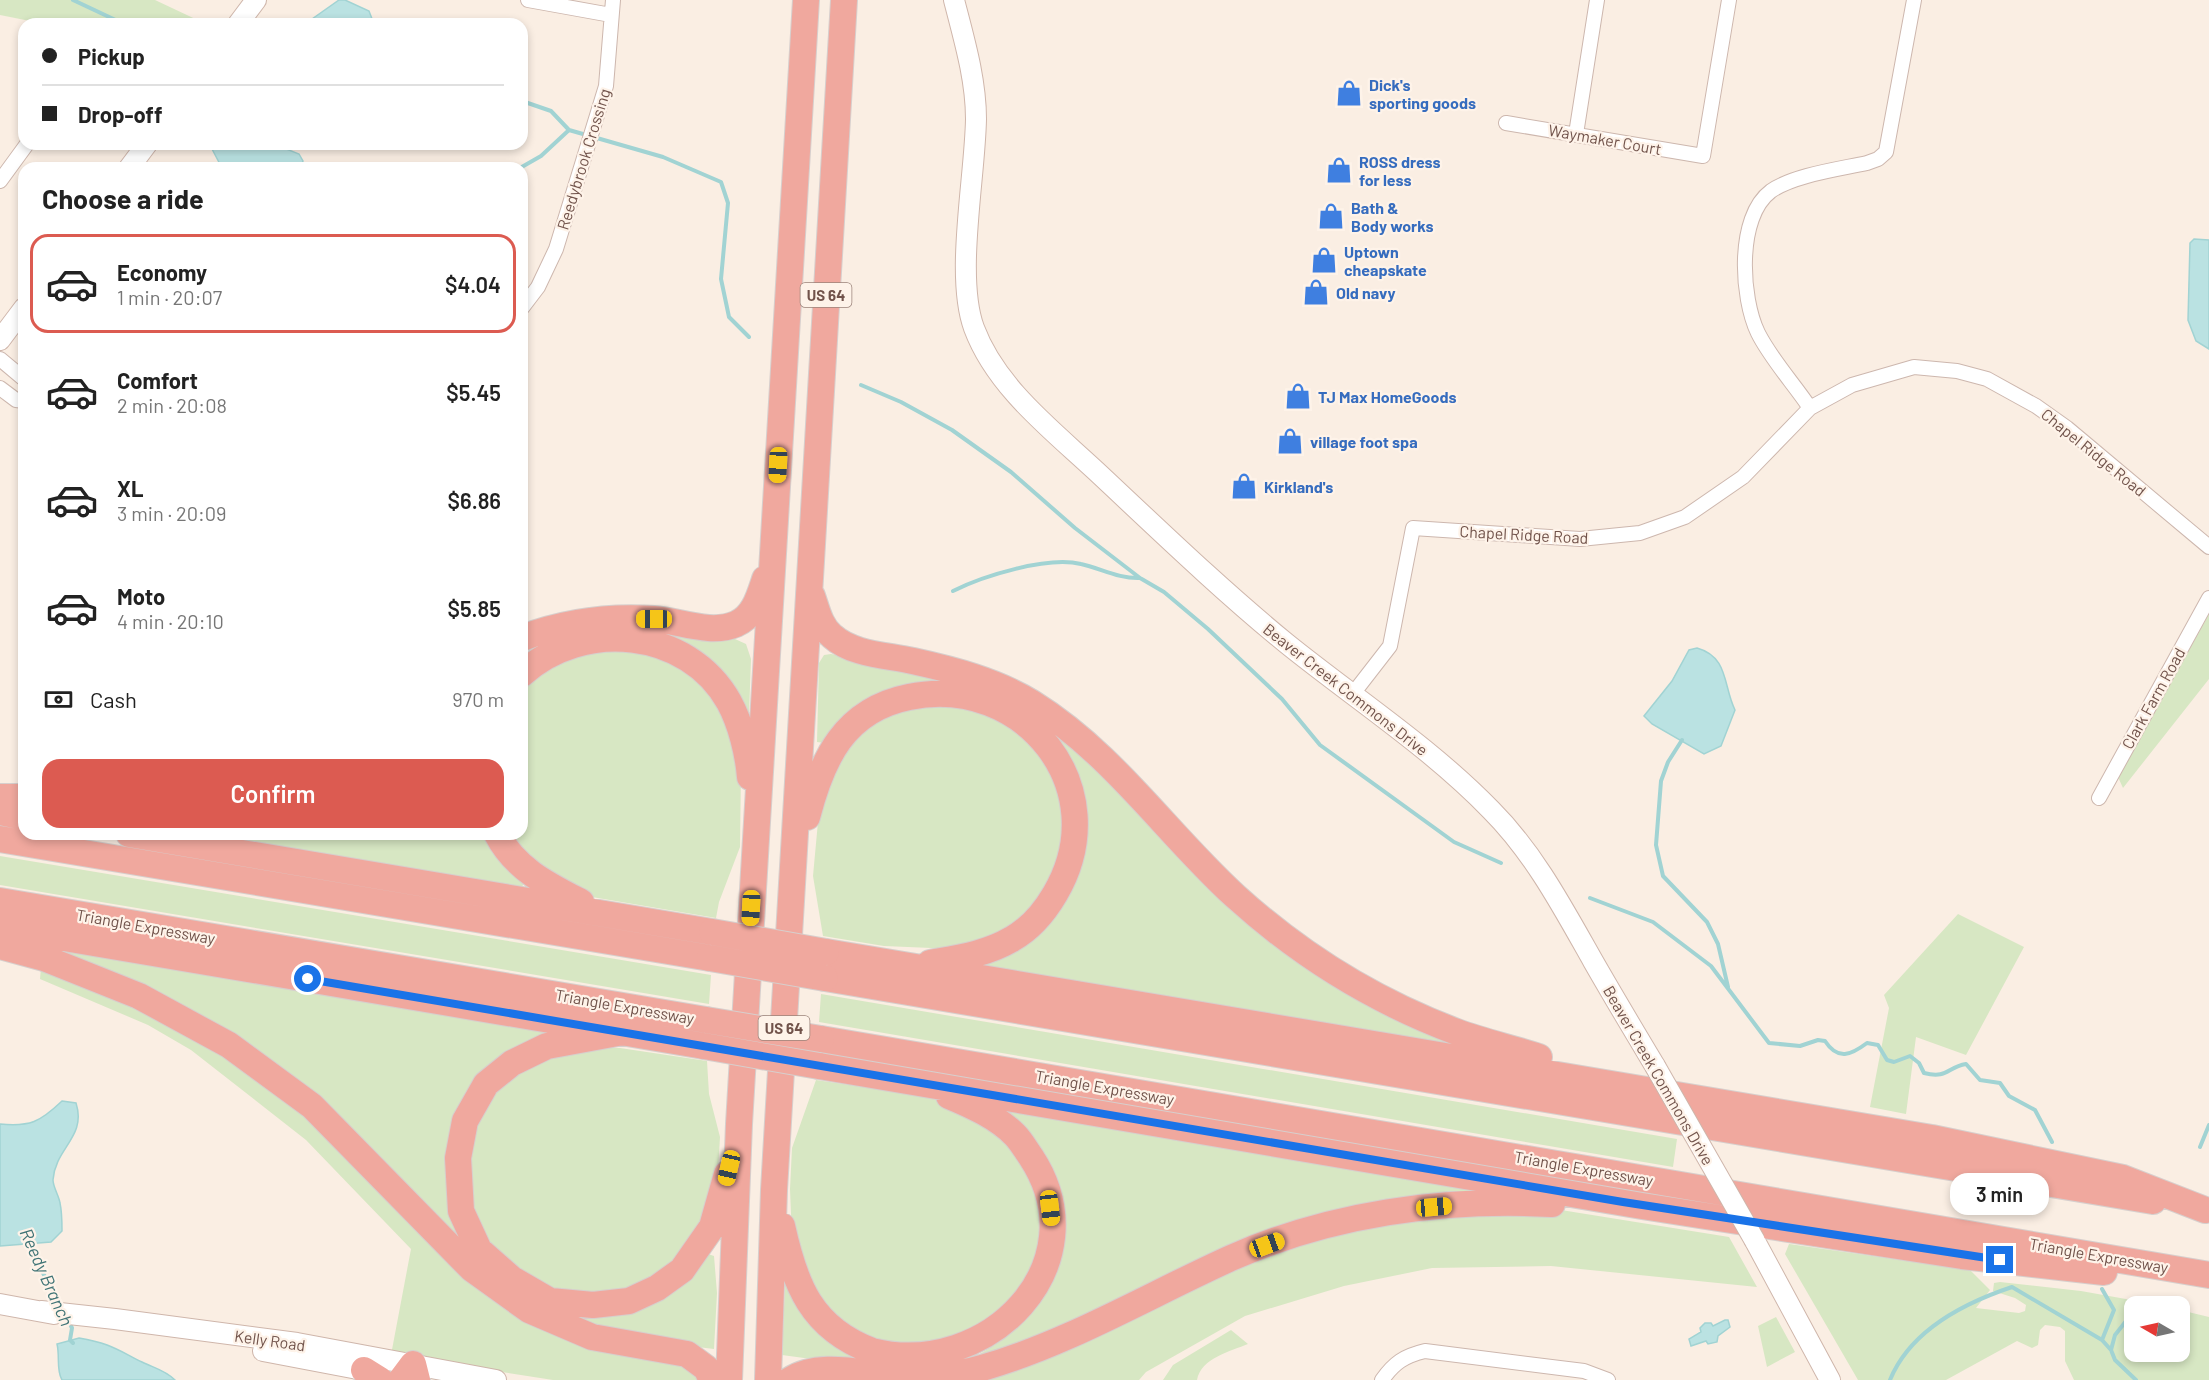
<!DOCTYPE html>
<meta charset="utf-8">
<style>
:root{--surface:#fff;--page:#f2f2f2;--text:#222;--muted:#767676;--line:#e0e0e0;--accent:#dc5b51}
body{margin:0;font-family:Barlow,sans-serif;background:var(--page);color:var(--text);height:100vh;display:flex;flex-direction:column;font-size:22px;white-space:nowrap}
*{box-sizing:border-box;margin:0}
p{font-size:20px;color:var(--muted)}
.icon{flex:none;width:33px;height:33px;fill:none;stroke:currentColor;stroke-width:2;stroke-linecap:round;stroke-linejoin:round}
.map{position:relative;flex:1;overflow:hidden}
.sheet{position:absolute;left:18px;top:162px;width:510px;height:678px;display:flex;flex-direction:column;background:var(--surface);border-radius:18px;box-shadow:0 3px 9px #0003}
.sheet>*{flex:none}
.banner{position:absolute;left:18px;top:18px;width:510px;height:132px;border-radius:18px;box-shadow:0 3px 9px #0003;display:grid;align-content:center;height:132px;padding:0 24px;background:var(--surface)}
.needle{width:39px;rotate:279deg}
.buttons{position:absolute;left:2124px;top:1296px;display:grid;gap:12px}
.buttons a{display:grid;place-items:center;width:66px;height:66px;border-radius:12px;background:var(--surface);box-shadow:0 3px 9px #0003;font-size:30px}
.end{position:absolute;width:27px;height:27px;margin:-14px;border:8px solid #1a73e8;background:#fff;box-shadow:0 0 0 3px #fff}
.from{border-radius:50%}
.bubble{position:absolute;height:42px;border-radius:18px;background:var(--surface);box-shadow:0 3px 9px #0003;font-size:20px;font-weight:600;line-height:42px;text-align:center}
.car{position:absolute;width:18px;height:36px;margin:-18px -9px;border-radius:8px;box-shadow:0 0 4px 2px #0007;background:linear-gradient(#f5c518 24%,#345 0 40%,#f5c518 0 76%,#345 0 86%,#f5c518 0)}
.banner b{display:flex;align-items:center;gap:21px;height:57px;font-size:22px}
.banner b+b{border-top:2px solid var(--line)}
.banner i{width:15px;height:15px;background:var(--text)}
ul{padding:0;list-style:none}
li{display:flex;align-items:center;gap:18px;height:99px;margin:0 12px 9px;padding:0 12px;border:3px solid transparent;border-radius:18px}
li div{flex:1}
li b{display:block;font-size:22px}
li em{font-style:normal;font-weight:600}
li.on{border-color:var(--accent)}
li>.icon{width:54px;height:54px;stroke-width:1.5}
h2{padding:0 24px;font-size:27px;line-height:72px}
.pay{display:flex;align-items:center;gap:15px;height:66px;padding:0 24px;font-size:22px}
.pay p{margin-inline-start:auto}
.action{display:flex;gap:12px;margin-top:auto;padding:12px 24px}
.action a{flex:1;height:69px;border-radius:18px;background:var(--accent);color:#fff;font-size:24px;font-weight:600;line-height:69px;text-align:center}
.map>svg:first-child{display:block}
.green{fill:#d7e7c3}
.water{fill:#bae2e2;stroke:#a1d3d3;stroke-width:1.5}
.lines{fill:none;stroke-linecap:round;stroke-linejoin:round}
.stream{stroke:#a1d3d3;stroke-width:4}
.street-casing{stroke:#cdb7ae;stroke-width:16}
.secondary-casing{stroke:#cfb6ab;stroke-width:22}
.highway-casing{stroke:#d7cfcd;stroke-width:28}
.street{stroke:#fff;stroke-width:14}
.secondary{stroke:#fff;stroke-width:20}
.highway{stroke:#f0a89e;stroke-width:26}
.secondary-bridge-casing{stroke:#cfb6ab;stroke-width:22;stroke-linecap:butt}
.highway-bridge-casing{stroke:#d7cfcd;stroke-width:28;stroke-linecap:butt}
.secondary-bridge{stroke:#fff;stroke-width:20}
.highway-bridge{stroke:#f0a89e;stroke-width:26}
.route{stroke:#1a73e8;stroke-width:8}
.labels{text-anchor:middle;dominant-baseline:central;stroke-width:4.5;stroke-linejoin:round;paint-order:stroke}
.shield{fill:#fef3e9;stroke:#9b837a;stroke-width:1.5}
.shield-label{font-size:15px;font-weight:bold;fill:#71534b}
.shop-label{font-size:16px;font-weight:bold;fill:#366cbe;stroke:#fef3e9;text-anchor:start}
.street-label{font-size:16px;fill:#71534b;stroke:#fef3e9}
.water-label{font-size:18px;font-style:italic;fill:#407476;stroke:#fef3e9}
</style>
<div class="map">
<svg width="2209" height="1380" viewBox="0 0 2209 1380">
<rect width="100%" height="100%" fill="#faeee3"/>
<path class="green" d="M0,0H155L206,24H45L0,15Z
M2209,614V679L2123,788L2118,777Z
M661,630L735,639L746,644L751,659L749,714H744L660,637Z
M616,643L679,661L726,708L741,768L740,847L719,902L716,918L592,897L558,885L504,834H522V685L535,671Z
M831,654L917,669L955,685L824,743L817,742L819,663L824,655Z
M978,704L1044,751L1065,804L1056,881L1010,933L955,949L884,946L823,936L813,876L820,800L842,744L890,708Z
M1036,722L1054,726L1212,882L1454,1038L1453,1046L971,969L992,956L1077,858Z
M167,834H487L524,881L522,888Z
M0,856L711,975L709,1004L0,885Z
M1958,914L2024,947L1966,1055L1916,1037L1906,1114L1870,1107L1889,1008L1884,995Z
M47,946L561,1029L541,1040L453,1140L480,1259L318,1103Z
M41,968L180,1025L308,1115L477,1282L683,1362L704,1380H553L391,1355L411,1249L306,1140L191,1050L148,1025L40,979Z
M821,994L1677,1139L1673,1167L819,1022Z
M580,1048H620L707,1061L709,1094L720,1137L717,1187L708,1218L679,1264L628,1295H554L486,1245L464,1182L467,1144L495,1088L525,1063Z
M816,1080L924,1096L962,1108L1020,1151L1045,1212L1035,1277L964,1346H872L817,1306L792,1238L790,1189L792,1148Z
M1009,1110L1511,1190L1403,1203L1090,1317L978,1362L976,1356C1030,1327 1034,1307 1056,1254L1007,1118Z
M1561,1210L1729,1237L1757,1287L1551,1266L1432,1268L1344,1286L1245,1316L1146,1372L1139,1380H956L1282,1247L1426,1215Z
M1789,1244L1970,1270L1990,1290L1976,1308L2019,1313L2025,1311L2026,1305L2015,1298L1993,1291L1994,1283L2000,1282L2081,1291L2165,1306H2134V1352H2180V1310L2209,1317V1380H2074L2065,1361V1331L2060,1327L2045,1325L2040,1330L2038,1345L2032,1348L2017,1341L1946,1380H1858L1785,1254Z
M708,1254L714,1256L717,1293L714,1349L624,1338L561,1310L580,1313Z
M785,1286H789L885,1369L782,1355Z
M1776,1317L1795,1352L1767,1367L1758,1326Z
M1231,1330L1248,1344C1231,1351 1201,1358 1197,1380H1163L1173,1365Z"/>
<path class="water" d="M339,0H345L369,11L374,24H305Z
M213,144H274L299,154L303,161L300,168H222L212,149Z
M2194,239L2209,240V349L2196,341L2188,320L2190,243Z
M1697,648C1729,657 1723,686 1735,710L1721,746L1704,754L1652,724L1644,716L1672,681L1689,650Z
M62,1101L76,1103C87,1137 55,1148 53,1180C53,1187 59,1196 60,1203C62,1212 62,1222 62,1231L51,1242L0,1246V1124C30,1127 40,1122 62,1101Z
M1725,1320H1728L1730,1327L1718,1336L1717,1342L1708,1344L1706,1341L1691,1346L1689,1339L1701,1332L1700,1328L1705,1323H1711L1713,1326Z
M79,1338C109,1343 116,1349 142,1362C154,1368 165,1370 175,1380H62C56,1370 60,1356 57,1344Z"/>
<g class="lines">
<path class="stream" d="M73,0L124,24
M522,101L551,111L569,130L663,157L721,182L728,203L721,279L729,317L749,337
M520,168L541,156L569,130
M861,385L901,402L952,430L1011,472L1075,528L1140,578L1164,592L1208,629L1282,699L1320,745L1454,842L1501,863
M953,591C983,576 1047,556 1081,564C1100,568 1119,579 1140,578
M1682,740L1668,762L1661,781L1656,845L1663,876L1707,922L1718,944L1728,987
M1590,898L1653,922L1711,966L1769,1043L1800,1046L1818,1040L1825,1041C1838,1061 1851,1055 1867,1043L1878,1045L1887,1060L1894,1062L1910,1056L1919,1063L1924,1073C1948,1079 1947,1067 1966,1064L1980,1080L2000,1083L2009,1096L2035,1110L2052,1142
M2200,1147L2209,1125
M30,1239L43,1273L60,1306
M2102,1289L2114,1310L2102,1340L2111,1350L2115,1360L2136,1380
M2138,1306L2143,1301
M68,1320L72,1328L70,1340L73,1343
M2111,1350L2115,1335L2134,1311
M1890,1380C1910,1331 1964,1303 2012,1287L2102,1340"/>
<g class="street-casing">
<path id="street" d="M528,0L611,15
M1506,123L1703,156L1729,0
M1576,134L1597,0
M0,181L27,144
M522,308L538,287L556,249L606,86L613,0
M0,359L24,379
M0,388L16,400L24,401
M1810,408C1794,384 1771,359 1758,333C1741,298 1736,217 1771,191C1794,175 1840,169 1867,163L1878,159L1886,152L1914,0
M1352,695L1390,646L1413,528L1580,539L1640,533L1685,517L1743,477L1810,408L1852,385L1914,367L1957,371L1987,379L2036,406L2067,428L2209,547
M2099,798L2209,598
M1382,1380C1394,1363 1404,1356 1425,1351L1584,1371L1608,1380"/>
</g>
<g class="secondary-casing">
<path id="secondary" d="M954,0C964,39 976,79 976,119C975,178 955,276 974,328C996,387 1051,429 1096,471C1158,529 1220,589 1286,643C1354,698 1430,747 1491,810C1534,853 1563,908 1593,961C1613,996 1634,1031 1655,1066
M238,24L256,0
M129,168L147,144
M0,340L24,308
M1755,1241L1830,1380
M0,1304L54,1314
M41,1311L115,1319L297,1343L496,1380
M263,1351L379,1373"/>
</g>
<g class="highway-casing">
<path id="highway" d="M812,596C817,610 820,626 832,636C853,655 887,655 913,661C954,670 996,681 1032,703C1114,754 1165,832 1235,896C1300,955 1374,1001 1457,1032C1484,1042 1512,1048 1539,1057
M522,638C564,622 609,616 654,619C680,621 711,635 736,624C754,616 759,597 765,579
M522,674C582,619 688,628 729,702C741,724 748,753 750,777
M0,797H24
M0,812L24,817
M807,817C822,759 844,710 909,697C1024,673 1117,789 1055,894C1045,911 1030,929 1012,939C987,954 958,958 930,963
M129,834L712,932
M497,834C515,869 548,885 581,902
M0,839L710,958
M0,901L706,1020
M0,927L704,1046
M0,946L44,958L139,996L229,1045L312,1106L472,1269L529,1310L592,1337L687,1354L706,1368L712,1380
M826,952L1932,1138L2123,1178L2205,1210
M825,978L2153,1201
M623,1032L547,1046L512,1063L486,1084L465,1121L458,1158L461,1211L479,1250L512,1279L550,1301L593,1305L629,1301L657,1288L682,1270L712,1227L727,1174
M821,1039L2209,1275
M819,1066L1642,1206L1962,1256L2104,1272
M782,1226C795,1285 811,1328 872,1351C989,1380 1101,1263 1031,1157C1026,1150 1021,1141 1015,1135C997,1117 973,1106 949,1096
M364,1370L380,1380
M401,1380L413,1364L417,1380
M729,1380L739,1124L806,0
M768,1380L774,1190L844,0
M790,1380C820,1360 866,1375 901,1376C928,1376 956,1376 982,1368C1069,1343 1149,1295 1231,1258C1330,1214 1444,1198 1552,1204"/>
</g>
<use href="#street" class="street"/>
<use href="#secondary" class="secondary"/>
<use href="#highway" class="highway"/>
<g class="secondary-bridge-casing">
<path id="secondary-bridge" d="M1655,1066L1755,1241"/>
</g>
<g class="highway-bridge-casing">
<path id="highway-bridge" d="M712,932L826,952
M710,958L825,978
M706,1020L821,1039
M704,1046L819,1066"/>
</g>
<use href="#secondary-bridge" class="secondary-bridge"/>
<use href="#highway-bridge" class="highway-bridge"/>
</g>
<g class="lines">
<path class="route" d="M308,979L1623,1202L2000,1260"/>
</g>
<defs>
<g id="shop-bare" transform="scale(2.07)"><path d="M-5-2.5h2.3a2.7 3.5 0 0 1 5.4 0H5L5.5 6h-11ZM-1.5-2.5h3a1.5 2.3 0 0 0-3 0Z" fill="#3f7fe0" stroke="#fef3e9" stroke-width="2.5" paint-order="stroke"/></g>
</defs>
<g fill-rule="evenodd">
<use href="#shop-bare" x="1349" y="93"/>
<use href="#shop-bare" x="1339" y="170"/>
<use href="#shop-bare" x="1331" y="216"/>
<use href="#shop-bare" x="1324" y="260"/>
<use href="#shop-bare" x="1316" y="292"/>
<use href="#shop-bare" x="1298" y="396"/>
<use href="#shop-bare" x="1290" y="441"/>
<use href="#shop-bare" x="1244" y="486"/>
</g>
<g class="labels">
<g class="shield">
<rect x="800.5" y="283" width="51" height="24" rx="4.5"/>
<rect x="758.5" y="1016" width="51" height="24" rx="4.5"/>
</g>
<g class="shield-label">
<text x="826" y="295">US 64</text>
<text x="784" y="1028">US 64</text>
</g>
<g class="shop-label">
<text x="1369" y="84">Dick's<tspan x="1369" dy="18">sporting goods</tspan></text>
<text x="1359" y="161">ROSS dress<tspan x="1359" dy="18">for less</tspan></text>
<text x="1351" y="207">Bath &amp;<tspan x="1351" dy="18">Body works</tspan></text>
<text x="1344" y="251">Uptown<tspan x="1344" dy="18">cheapskate</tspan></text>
<text x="1336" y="292">Old navy</text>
<text x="1318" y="396">TJ Max HomeGoods</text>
<text x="1310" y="441">village foot spa</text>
<text x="1264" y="486">Kirkland's</text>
</g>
<g class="street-label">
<text transform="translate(1605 139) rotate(10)">Waymaker Court</text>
<text transform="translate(583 159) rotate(-73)">Reedybrook Crossing</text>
<text transform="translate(2094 452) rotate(39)">Chapel Ridge Road</text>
<text transform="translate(1524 534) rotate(3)">Chapel Ridge Road</text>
<text transform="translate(1346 689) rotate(38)">Beaver Creek Commons Drive</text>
<text transform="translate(2153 698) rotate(-61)">Clark Farm Road</text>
<text transform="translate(146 926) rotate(10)">Triangle Expressway</text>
<text transform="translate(625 1006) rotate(10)">Triangle Expressway</text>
<text transform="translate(1659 1075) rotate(60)">Beaver Creek Commons Drive</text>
<text transform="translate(1105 1087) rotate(10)">Triangle Expressway</text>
<text transform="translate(1584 1168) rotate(10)">Triangle Expressway</text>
<text transform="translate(2099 1255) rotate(10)">Triangle Expressway</text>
<text transform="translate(270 1340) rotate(8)">Kelly Road</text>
</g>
<g class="water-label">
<text transform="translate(47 1277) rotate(66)">Reedy Branch</text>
</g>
</g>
</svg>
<div class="buttons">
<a><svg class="needle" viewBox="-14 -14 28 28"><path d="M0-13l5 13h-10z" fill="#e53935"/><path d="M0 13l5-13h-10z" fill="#767676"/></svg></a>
</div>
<i class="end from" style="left:308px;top:979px"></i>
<i class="end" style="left:2000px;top:1260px"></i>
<div class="bubble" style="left:1950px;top:1173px;width:99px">3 min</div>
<i class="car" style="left:778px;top:465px;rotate:183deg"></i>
<i class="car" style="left:654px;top:619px;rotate:270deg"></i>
<i class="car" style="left:751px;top:908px;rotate:183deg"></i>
<i class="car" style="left:729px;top:1168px;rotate:193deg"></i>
<i class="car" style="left:1434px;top:1207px;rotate:85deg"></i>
<i class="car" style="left:1050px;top:1208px;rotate:173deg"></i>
<i class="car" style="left:1267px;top:1245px;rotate:70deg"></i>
<div class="banner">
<b><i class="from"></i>Pickup</b>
<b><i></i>Drop-off</b>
</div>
<section class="sheet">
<h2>Choose a ride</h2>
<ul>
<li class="on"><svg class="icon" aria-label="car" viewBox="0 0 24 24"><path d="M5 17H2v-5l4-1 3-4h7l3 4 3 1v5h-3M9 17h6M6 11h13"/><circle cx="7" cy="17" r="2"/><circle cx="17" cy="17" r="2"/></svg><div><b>Economy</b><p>1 min · 20:07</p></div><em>$4.04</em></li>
<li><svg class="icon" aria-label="car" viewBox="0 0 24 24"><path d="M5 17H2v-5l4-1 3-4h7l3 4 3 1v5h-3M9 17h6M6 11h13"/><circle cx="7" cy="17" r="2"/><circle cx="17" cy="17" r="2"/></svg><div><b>Comfort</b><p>2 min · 20:08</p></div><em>$5.45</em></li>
<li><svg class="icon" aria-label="car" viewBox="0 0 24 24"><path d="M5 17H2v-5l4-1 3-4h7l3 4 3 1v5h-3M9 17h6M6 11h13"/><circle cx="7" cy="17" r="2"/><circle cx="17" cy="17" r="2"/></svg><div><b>XL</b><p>3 min · 20:09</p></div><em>$6.86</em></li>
<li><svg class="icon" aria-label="car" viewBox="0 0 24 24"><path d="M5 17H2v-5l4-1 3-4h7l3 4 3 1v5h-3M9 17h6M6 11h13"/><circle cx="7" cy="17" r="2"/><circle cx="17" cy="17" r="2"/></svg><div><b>Moto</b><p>4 min · 20:10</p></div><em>$5.85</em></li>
</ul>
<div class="pay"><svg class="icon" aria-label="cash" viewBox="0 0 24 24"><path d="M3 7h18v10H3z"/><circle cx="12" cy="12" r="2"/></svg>Cash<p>970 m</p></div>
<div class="action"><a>Confirm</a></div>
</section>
</div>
